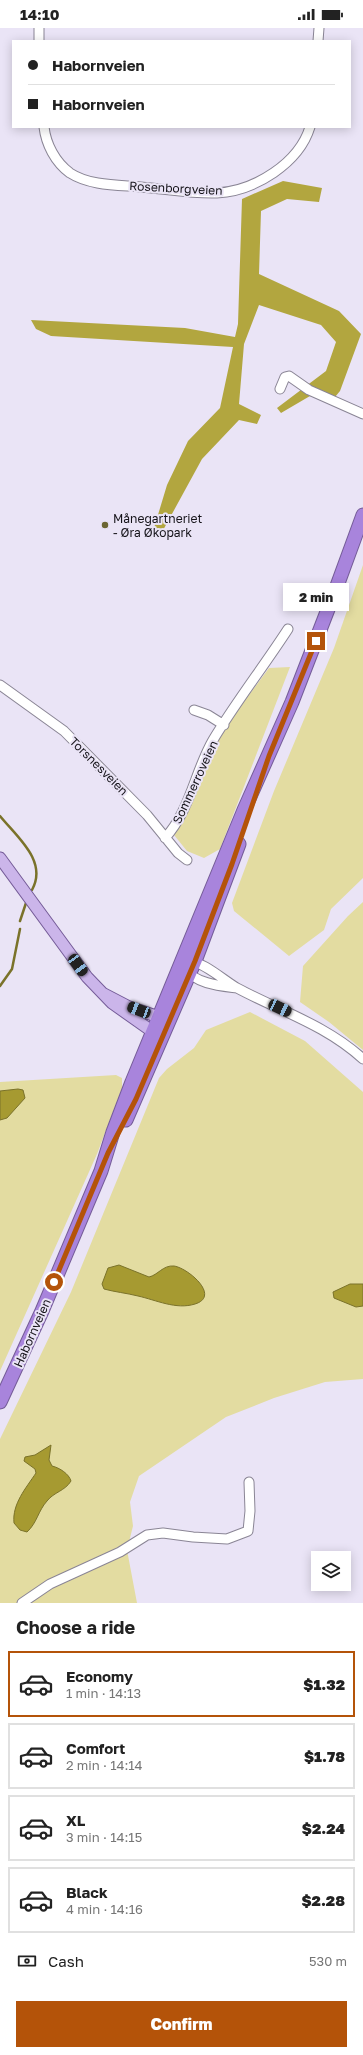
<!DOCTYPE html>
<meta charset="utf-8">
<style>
:root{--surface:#fff;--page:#f2f2f2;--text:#222;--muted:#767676;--line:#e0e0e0;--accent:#b45309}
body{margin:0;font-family:"Golos Text",sans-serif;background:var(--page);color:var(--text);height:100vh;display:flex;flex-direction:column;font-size:15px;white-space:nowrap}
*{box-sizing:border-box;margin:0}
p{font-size:13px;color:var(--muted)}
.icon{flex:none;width:22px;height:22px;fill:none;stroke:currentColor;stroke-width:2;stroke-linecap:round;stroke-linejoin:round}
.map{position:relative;height:1575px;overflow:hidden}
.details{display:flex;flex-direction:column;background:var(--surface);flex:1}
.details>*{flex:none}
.guide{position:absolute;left:12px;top:12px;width:339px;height:88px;border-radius:0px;box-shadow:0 2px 10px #0003;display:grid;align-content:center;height:88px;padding:0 16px;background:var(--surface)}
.buttons{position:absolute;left:311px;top:1523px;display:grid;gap:8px}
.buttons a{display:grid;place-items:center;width:40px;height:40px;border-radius:0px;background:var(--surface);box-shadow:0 2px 10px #0003;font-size:20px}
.end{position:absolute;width:18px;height:18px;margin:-9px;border:5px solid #b45309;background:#fff;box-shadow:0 0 0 2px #fff}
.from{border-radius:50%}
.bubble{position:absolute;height:28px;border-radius:0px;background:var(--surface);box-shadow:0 2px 10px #0003;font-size:13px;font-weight:800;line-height:28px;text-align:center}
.car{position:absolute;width:12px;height:24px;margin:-12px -6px;border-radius:5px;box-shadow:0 0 3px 1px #0007;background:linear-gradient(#222 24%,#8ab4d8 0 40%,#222 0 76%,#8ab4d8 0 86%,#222 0)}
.guide b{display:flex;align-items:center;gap:14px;height:38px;font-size:15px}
.guide b+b{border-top:1px solid var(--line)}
.guide i{width:10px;height:10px;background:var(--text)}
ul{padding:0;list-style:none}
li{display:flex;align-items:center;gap:12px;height:66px;margin:0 8px 6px;padding:0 8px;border:2px solid var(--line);border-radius:0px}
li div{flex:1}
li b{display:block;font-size:15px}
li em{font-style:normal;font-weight:800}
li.active{border-color:var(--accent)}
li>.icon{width:36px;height:36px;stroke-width:1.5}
h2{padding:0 16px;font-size:18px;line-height:48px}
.pay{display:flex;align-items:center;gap:10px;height:44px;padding:0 16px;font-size:15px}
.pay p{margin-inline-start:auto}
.button{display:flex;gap:8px;margin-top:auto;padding:8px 16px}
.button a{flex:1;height:46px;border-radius:0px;background:var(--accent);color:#fff;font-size:16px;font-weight:800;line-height:46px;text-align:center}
.status{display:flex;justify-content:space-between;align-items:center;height:28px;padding:0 20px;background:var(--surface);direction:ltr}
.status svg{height:11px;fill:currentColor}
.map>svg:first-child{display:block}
.green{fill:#e3dca1}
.forest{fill:#b2a63f}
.water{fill:#a69a31;stroke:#7a722a}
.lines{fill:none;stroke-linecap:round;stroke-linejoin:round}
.stream{stroke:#7a722a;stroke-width:2.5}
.minor-casing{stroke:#8a8595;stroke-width:11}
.major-casing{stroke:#755c98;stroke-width:13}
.highway-casing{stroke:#755c98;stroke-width:15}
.minor{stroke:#fff;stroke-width:9}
.major{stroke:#cbb5ea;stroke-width:11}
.highway{stroke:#a884dc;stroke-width:13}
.route{stroke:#b45309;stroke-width:5}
.poi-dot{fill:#6c6632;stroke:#eae4f6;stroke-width:1.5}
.labels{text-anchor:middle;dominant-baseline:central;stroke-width:4;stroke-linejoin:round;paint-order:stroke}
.street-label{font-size:12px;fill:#151319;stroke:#eae4f6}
.poi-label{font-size:12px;fill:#151319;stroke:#eae4f6;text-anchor:start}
</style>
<div class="status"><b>14:10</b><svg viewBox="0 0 49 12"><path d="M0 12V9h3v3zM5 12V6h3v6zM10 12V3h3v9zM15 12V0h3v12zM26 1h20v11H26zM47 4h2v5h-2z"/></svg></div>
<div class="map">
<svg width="363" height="1575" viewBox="0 0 363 1575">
<rect width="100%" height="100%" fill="#eae4f6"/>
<path class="green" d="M363,537V850L331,881L324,902L289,928L234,883L232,875L274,763L334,620Z
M290,639L220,821L204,830L187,823L174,807L220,706L269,640Z
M363,874V1022L329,994L300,974L303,938L348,888Z
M250,984L305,1013L363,1064V1351L325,1354L274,1370L226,1389L139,1448L130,1474L133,1498L127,1522L137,1575H0V1411L71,1264L159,1050L167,1041L194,1020L206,1002Z
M116,1047L122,1050V1060L97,1126L0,1343V1054Z"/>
<path class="forest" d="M283,153L322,160L319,174L287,171L261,183L259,246L339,283L361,306L340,363L330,375L310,368L281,385L277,380L326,343L336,314L321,297L259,277L244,316L239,376L261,387L257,396L239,392L202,431L161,506L151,510L167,457L188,413L220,380L233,319L51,308L36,301L31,292L185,300L235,309L238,296L242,171Z"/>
<path class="water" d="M18,1061L23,1062L25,1070L7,1090L0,1092V1063Z
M119,1237L149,1249C158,1247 163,1237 174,1238C188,1240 221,1268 195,1276C176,1282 156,1272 138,1268C126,1265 115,1264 104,1261L102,1256L108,1240Z
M350,1256H363V1278L356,1279L334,1270L333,1264Z
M51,1417L49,1432L52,1438C60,1440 69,1446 71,1453C65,1463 54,1464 47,1473C38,1483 37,1495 27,1504L20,1502L14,1495C12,1476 26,1460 36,1445L35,1441L24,1433L25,1429L35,1427Z"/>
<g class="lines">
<path class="stream" d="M0,788C17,809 48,833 32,862
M20,893L26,875
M0,958L12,941L20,901"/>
<g class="minor-casing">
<path id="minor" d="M39,0V13
M318,13L319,0
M44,99C46,116 55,134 70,145C90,158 119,157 141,159C166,161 192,166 217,165C255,163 299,135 310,99
M280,361L285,349L289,348L309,362L363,386
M0,657L64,703L147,787L178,825L187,832
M194,682L208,687L224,697
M165,810C190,783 195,743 213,712C236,674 264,638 288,601
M190,934C201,932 226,954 237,960C280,983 326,997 363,1031
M186,941C195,956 222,958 237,960
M22,1575L50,1556L120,1524L147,1507L163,1505L193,1509L227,1511L248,1503L250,1483L249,1454"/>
</g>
<g class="major-casing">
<path id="major" d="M0,830L87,949L112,975L153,1004L165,1001L159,989L129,979L104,966"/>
</g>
<g class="highway-casing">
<path id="highway" d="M126,1092L195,933L239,816
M0,1374L42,1283L101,1143L113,1104L132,1054L244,782L292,674L337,558L363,487"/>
</g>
<use href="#minor" class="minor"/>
<use href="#major" class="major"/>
<use href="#highway" class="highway"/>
</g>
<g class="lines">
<path class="route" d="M54,1254L108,1125L136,1071L195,933L232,836L269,728L316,613"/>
</g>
<circle class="poi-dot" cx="105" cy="497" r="4"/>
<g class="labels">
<g class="street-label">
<text transform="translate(176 160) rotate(3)">Rosenborgveien</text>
<text transform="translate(99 738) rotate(45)">Torsnesveien</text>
<text transform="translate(195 754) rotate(-65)">Sommerroveien</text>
<text transform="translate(32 1305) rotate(-66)">Habornveien</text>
</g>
<g class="poi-label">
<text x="113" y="490">Månegartneriet<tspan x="113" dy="14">- Øra Økopark</tspan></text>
</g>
</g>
</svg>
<div class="buttons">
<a><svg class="icon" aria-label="layers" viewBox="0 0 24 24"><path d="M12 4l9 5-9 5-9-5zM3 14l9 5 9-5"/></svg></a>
</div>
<i class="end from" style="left:54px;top:1254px"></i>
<i class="end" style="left:316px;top:613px"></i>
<div class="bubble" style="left:283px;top:555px;width:66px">2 min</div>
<i class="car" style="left:78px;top:937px;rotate:144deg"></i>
<i class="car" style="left:280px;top:980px;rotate:115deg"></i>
<i class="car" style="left:139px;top:982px;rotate:291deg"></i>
<div class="guide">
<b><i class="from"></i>Habornveien</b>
<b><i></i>Habornveien</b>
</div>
</div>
<section class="details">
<h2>Choose a ride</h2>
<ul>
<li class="active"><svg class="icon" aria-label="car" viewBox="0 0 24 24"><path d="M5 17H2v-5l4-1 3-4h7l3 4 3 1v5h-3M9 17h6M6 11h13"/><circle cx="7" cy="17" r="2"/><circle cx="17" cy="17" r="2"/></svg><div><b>Economy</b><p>1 min · 14:13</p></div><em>$1.32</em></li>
<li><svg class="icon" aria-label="car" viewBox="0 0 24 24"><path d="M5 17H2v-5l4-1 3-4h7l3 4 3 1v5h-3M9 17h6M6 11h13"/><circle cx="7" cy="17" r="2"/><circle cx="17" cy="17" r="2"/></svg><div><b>Comfort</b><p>2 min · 14:14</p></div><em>$1.78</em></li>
<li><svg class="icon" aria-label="car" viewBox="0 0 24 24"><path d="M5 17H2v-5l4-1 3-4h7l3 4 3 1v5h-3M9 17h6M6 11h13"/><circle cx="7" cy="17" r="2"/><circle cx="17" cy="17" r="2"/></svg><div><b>XL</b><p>3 min · 14:15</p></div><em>$2.24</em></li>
<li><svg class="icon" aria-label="car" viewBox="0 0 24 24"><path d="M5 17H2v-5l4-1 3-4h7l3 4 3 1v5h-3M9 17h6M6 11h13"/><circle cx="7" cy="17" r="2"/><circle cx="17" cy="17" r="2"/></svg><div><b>Black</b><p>4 min · 14:16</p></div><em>$2.28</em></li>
</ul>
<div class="pay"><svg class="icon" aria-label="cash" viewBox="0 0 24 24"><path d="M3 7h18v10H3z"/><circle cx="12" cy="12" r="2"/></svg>Cash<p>530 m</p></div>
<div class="button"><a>Confirm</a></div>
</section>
